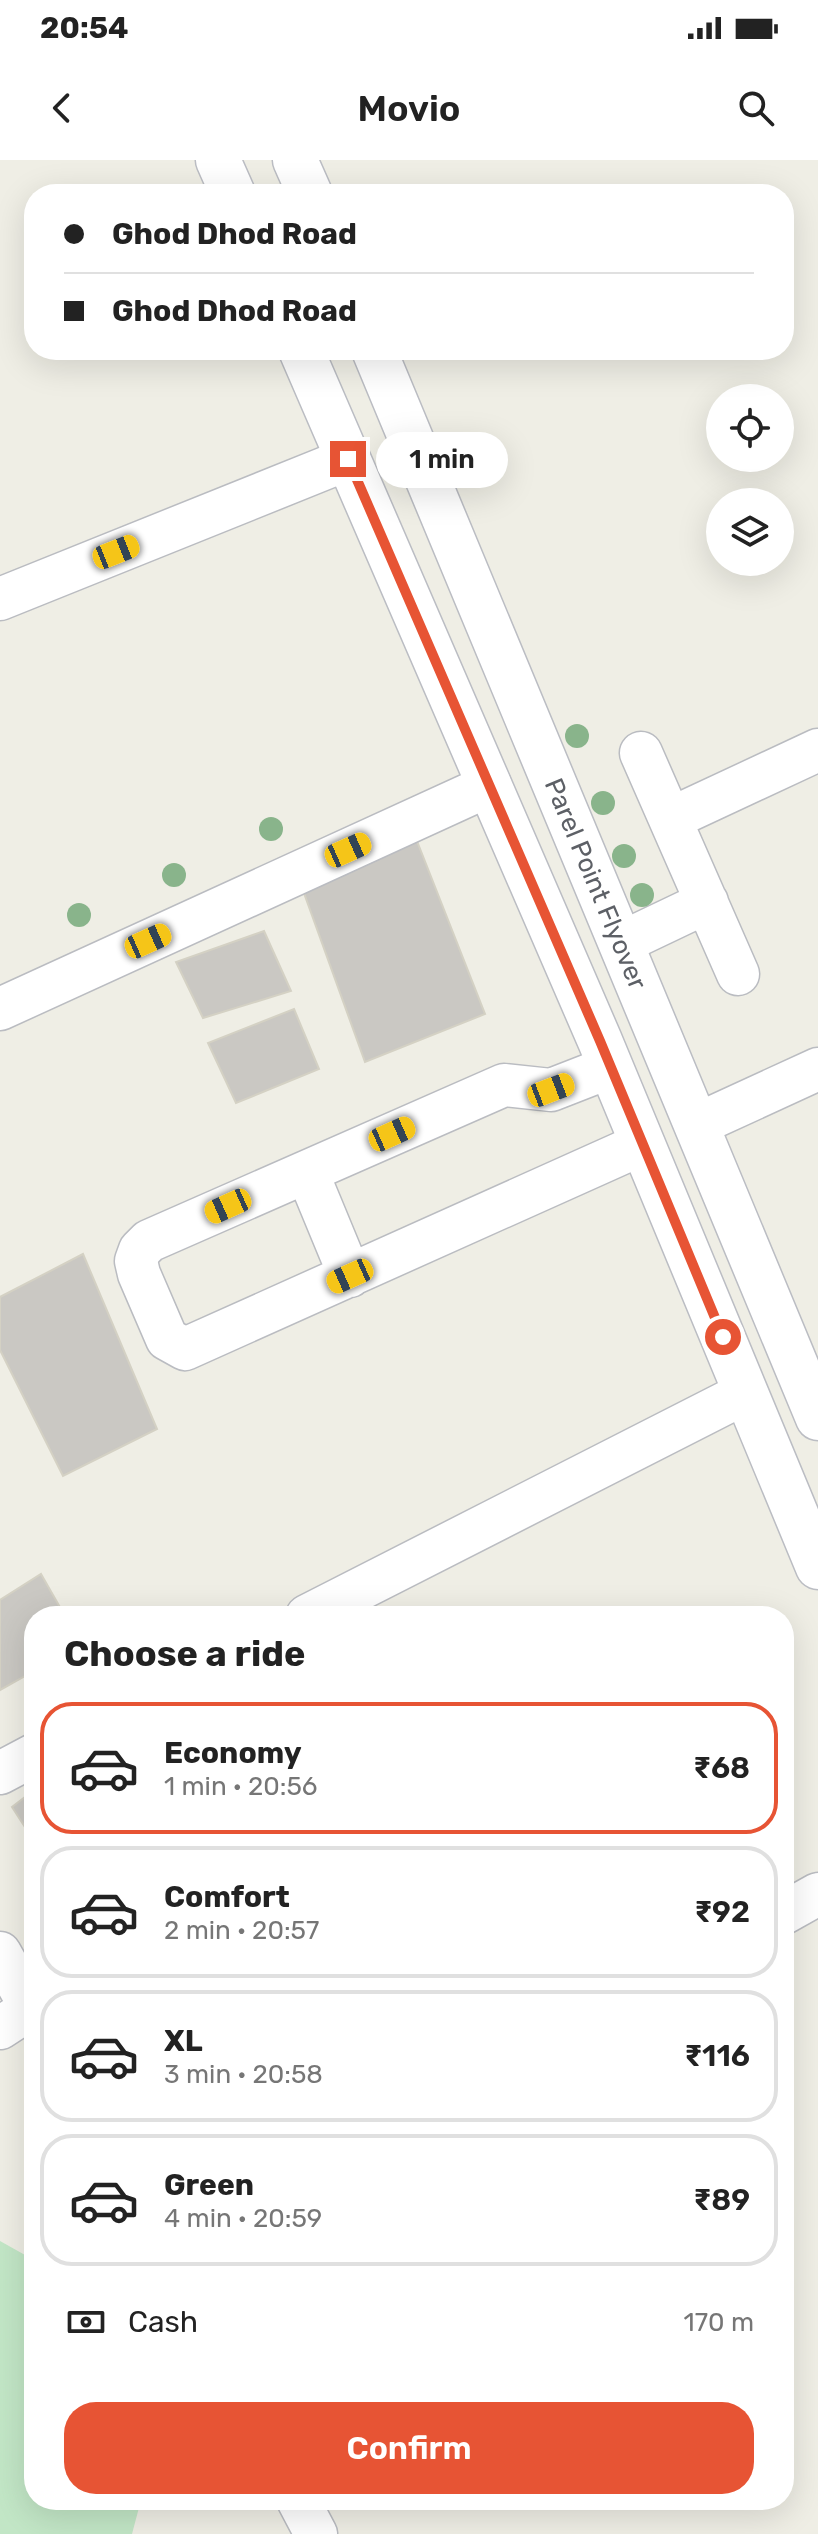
<!DOCTYPE html>
<meta charset="utf-8">
<style>
:root{--surface:#fff;--page:#f2f2f2;--text:#222;--muted:#767676;--line:#e0e0e0;--accent:#e75434}
body{margin:0;font-family:Rubik,sans-serif;background:var(--page);color:var(--text);height:100vh;display:flex;flex-direction:column;font-size:30px;white-space:nowrap}
*{box-sizing:border-box;margin:0}
p{font-size:26px;color:var(--muted)}
.icon{flex:none;width:44px;height:44px;fill:none;stroke:currentColor;stroke-width:2;stroke-linecap:round;stroke-linejoin:round}
.map{position:relative;flex:1;overflow:hidden}
.side{position:absolute;left:24px;top:1446px;width:770px;height:904px;display:flex;flex-direction:column;background:var(--surface);border-radius:32px;box-shadow:0 8px 32px #0002}
.side>*{flex:none}
.top-card{position:absolute;left:24px;top:24px;width:770px;height:176px;border-radius:32px;box-shadow:0 8px 32px #0002;display:grid;align-content:center;height:176px;padding:0 40px;background:var(--surface)}
.tools{position:absolute;left:706px;top:224px;display:grid;gap:16px}
.tools a{display:grid;place-items:center;width:88px;height:88px;border-radius:50%;background:var(--surface);box-shadow:0 8px 32px #0002;font-size:40px}
.end{position:absolute;width:36px;height:36px;margin:-18px;border:10px solid #e75434;background:#fff;box-shadow:0 0 0 4px #fff}
.from{border-radius:50%}
.bubble{position:absolute;height:56px;border-radius:28px;background:var(--surface);box-shadow:0 8px 32px #0002;font-size:26px;font-weight:600;line-height:56px;text-align:center}
.car{position:absolute;width:24px;height:48px;margin:-24px -12px;border-radius:10px;box-shadow:0 0 6px 2px #0007;background:linear-gradient(#f5c518 24%,#345 0 40%,#f5c518 0 76%,#345 0 86%,#f5c518 0)}
.top-card b{display:flex;align-items:center;gap:28px;height:76px;font-size:30px}
.top-card b+b{border-top:2px solid var(--line)}
.top-card i{width:20px;height:20px;background:var(--text)}
ul{padding:0;list-style:none}
li{display:flex;align-items:center;gap:24px;height:132px;margin:0 16px 12px;padding:0 24px;border:4px solid var(--line);border-radius:32px}
li div{flex:1}
li b{display:block;font-size:30px}
li em{font-style:normal;font-weight:600}
li.on{border-color:var(--accent)}
li>.icon{width:72px;height:72px;stroke-width:1.5}
h2{padding:0 40px;font-size:36px;line-height:96px}
.pay{display:flex;align-items:center;gap:20px;height:88px;padding:0 40px;font-size:30px}
.pay p{margin-inline-start:auto}
.primary-button{display:flex;gap:16px;margin-top:auto;padding:16px 40px}
.primary-button a{flex:1;height:92px;border-radius:32px;background:var(--accent);color:#fff;font-size:32px;font-weight:600;line-height:92px;text-align:center}
.status{display:flex;justify-content:space-between;align-items:center;height:56px;padding:0 40px;background:var(--surface);direction:ltr}
.status svg{height:22px;fill:currentColor}
header{display:flex;justify-content:space-between;align-items:center;height:104px;padding:0 40px;background:var(--surface);font-size:36px;font-weight:600}
.map>svg:first-child{display:block}
.green{fill:#c2e6c6}
.building{fill:#cac8c3;stroke:#d4d1c4;stroke-width:2}
.lines{fill:none;stroke-linecap:round;stroke-linejoin:round}
.street-casing{stroke:#babcc1;stroke-width:45}
.secondary-casing{stroke:#bbbdc3;stroke-width:47}
.street{stroke:#fff;stroke-width:42}
.secondary{stroke:#fff;stroke-width:44}
.tree{fill:#89b48b}
.route{stroke:#e75434;stroke-width:10}
.labels{text-anchor:middle;dominant-baseline:central;stroke-width:6;stroke-linejoin:round;paint-order:stroke}
.street-label{font-size:26px;fill:#5d6066;stroke:#fff}
</style>
<div class="status"><b>20:54</b><svg viewBox="0 0 49 12"><path d="M0 12V9h3v3zM5 12V6h3v6zM10 12V3h3v9zM15 12V0h3v12zM26 1h20v11H26zM47 4h2v5h-2z"/></svg></div>
<header><svg class="icon" aria-label="back" viewBox="0 0 24 24"><path d="M15 5l-7 7 7 7"/></svg>Movio<svg class="icon" aria-label="search" viewBox="0 0 24 24"><circle cx="10" cy="10" r="6"/><path d="M15 15l6 6"/></svg></header>
<div class="map">
<svg width="818" height="2374" viewBox="0 0 818 2374">
<rect width="100%" height="100%" fill="#efeee5"/>
<path class="green" d="M0,2081L34,2100V2340H141L132,2374H0Z"/>
<path class="building" d="M415,676L485,854L365,902L300,722Z
M264,771L291,831L203,858L176,802Z
M294,849L319,909L236,943L208,883Z
M83,1094L157,1269L63,1316L0,1190V1137Z
M41,1414L65,1456H34V1511L0,1530V1440Z
M34,1630V1681L12,1647Z"/>
<g class="lines">
<g class="street-casing">
<path id="street" d="M0,439L348,299
M641,593L738,814
M670,659L818,590
M621,783L707,742
M0,849L490,625
M610,907L551,930L504,925L149,1081L140,1090L136,1101L139,1114L167,1179L185,1189L642,984
M696,965L818,909
M307,1012L350,1116
M307,1456L745,1233
M0,1613L34,1595
M784,1753L818,1734
M0,1793L34,1853
M0,1868L31,1848
M298,2340L316,2374"/>
</g>
<g class="secondary-casing">
<g id="secondary">
<path d="M218,0L233,34"/>
<path d="M295,0L310,34"/>
<path d="M301,190L600,881L818,1407"/>
<path id="s1" d="M374,190L818,1258"/>
</g>
</g>
<use href="#street" class="street"/>
<use href="#secondary" class="secondary"/>
</g>
<g class="tree">
<circle cx="577" cy="576" r="12"/>
<circle cx="603" cy="643" r="12"/>
<circle cx="271" cy="669" r="12"/>
<circle cx="624" cy="696" r="12"/>
<circle cx="174" cy="715" r="12"/>
<circle cx="642" cy="735" r="12"/>
<circle cx="79" cy="755" r="12"/>
</g>
<g class="lines">
<path class="route" d="M348,299L600,881L723,1177"/>
</g>
<g class="labels">
<g class="street-label">
<text stroke="none"><textPath href="#s1" startOffset="578">Parel Point Flyover</textPath></text>
</g>
</g>
</svg>
<div class="tools">
<a><svg class="icon" aria-label="locate" viewBox="0 0 24 24"><circle cx="12" cy="12" r="6"/><path d="M12 2v4M12 18v4M2 12h4M18 12h4"/></svg></a>
<a><svg class="icon" aria-label="layers" viewBox="0 0 24 24"><path d="M12 4l9 5-9 5-9-5zM3 14l9 5 9-5"/></svg></a>
</div>
<i class="end from" style="left:723px;top:1177px"></i>
<i class="end" style="left:348px;top:299px"></i>
<div class="bubble" style="left:376px;top:272px;width:132px">1 min</div>
<i class="car" style="left:116px;top:392px;rotate:68deg"></i>
<i class="car" style="left:348px;top:690px;rotate:66deg"></i>
<i class="car" style="left:148px;top:781px;rotate:66deg"></i>
<i class="car" style="left:551px;top:930px;rotate:69deg"></i>
<i class="car" style="left:392px;top:974px;rotate:66deg"></i>
<i class="car" style="left:228px;top:1046px;rotate:246deg"></i>
<i class="car" style="left:350px;top:1116px;rotate:246deg"></i>
<div class="top-card">
<b><i class="from"></i>Ghod Dhod Road</b>
<b><i></i>Ghod Dhod Road</b>
</div>
<section class="side">
<h2>Choose a ride</h2>
<ul>
<li class="on"><svg class="icon" aria-label="car" viewBox="0 0 24 24"><path d="M5 17H2v-5l4-1 3-4h7l3 4 3 1v5h-3M9 17h6M6 11h13"/><circle cx="7" cy="17" r="2"/><circle cx="17" cy="17" r="2"/></svg><div><b>Economy</b><p>1 min · 20:56</p></div><em>₹68</em></li>
<li><svg class="icon" aria-label="car" viewBox="0 0 24 24"><path d="M5 17H2v-5l4-1 3-4h7l3 4 3 1v5h-3M9 17h6M6 11h13"/><circle cx="7" cy="17" r="2"/><circle cx="17" cy="17" r="2"/></svg><div><b>Comfort</b><p>2 min · 20:57</p></div><em>₹92</em></li>
<li><svg class="icon" aria-label="car" viewBox="0 0 24 24"><path d="M5 17H2v-5l4-1 3-4h7l3 4 3 1v5h-3M9 17h6M6 11h13"/><circle cx="7" cy="17" r="2"/><circle cx="17" cy="17" r="2"/></svg><div><b>XL</b><p>3 min · 20:58</p></div><em>₹116</em></li>
<li><svg class="icon" aria-label="car" viewBox="0 0 24 24"><path d="M5 17H2v-5l4-1 3-4h7l3 4 3 1v5h-3M9 17h6M6 11h13"/><circle cx="7" cy="17" r="2"/><circle cx="17" cy="17" r="2"/></svg><div><b>Green</b><p>4 min · 20:59</p></div><em>₹89</em></li>
</ul>
<div class="pay"><svg class="icon" aria-label="cash" viewBox="0 0 24 24"><path d="M3 7h18v10H3z"/><circle cx="12" cy="12" r="2"/></svg>Cash<p>170 m</p></div>
<div class="primary-button"><a>Confirm</a></div>
</section>
</div>
